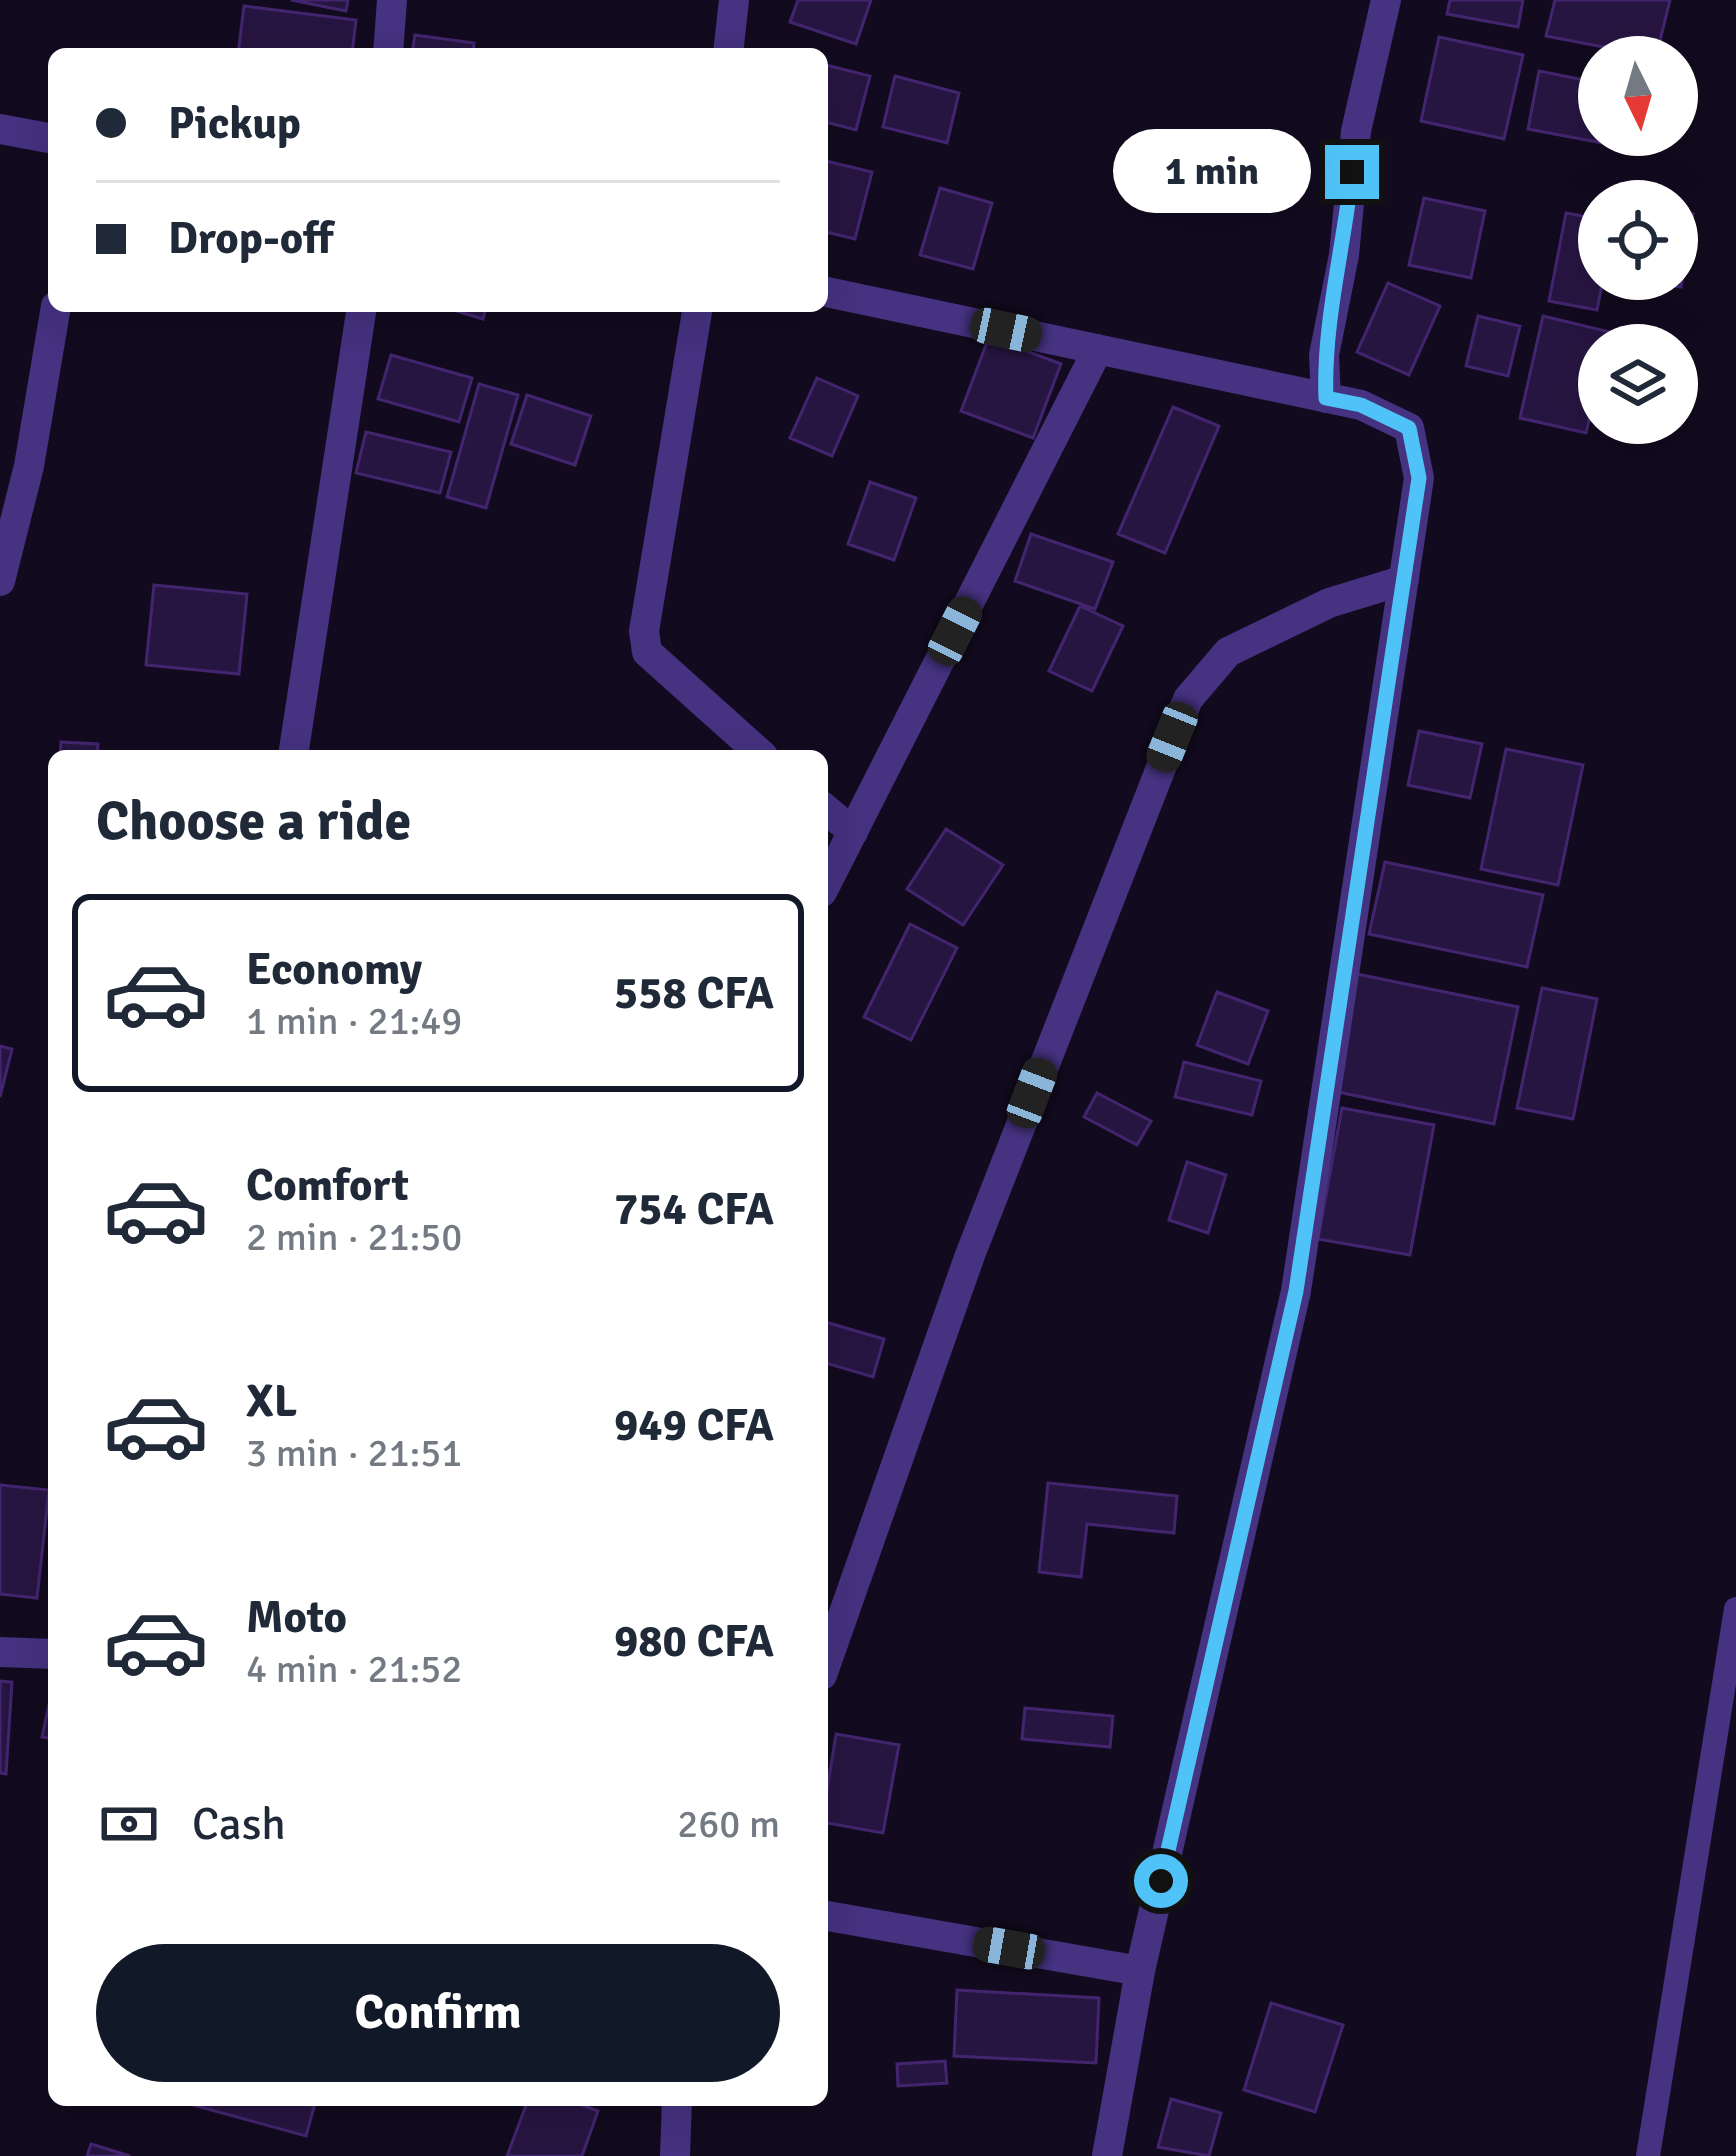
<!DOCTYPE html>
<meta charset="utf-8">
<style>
:root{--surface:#fff;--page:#f2f2f3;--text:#1f2937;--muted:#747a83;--line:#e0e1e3;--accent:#111827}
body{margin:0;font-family:Signika,sans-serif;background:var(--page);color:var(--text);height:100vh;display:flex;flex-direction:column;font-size:45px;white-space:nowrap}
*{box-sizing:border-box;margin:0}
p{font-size:39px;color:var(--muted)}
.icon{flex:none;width:66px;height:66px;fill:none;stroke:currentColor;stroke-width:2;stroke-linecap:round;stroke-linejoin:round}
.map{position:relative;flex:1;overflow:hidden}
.panel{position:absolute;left:48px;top:750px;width:780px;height:1356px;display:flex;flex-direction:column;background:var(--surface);border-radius:18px;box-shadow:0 12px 48px #0002}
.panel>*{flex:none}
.banner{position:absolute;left:48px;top:48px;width:780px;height:264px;border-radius:18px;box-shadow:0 12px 48px #0002;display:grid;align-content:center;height:264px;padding:0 48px;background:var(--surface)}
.needle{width:78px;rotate:175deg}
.fabs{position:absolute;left:1578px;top:36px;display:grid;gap:24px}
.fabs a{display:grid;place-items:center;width:120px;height:120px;border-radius:50%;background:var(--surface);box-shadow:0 12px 48px #0002;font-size:60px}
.end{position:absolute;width:54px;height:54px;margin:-27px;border:15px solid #4fc3f7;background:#111;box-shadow:0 0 0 6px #111}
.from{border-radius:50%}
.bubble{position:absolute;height:84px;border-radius:42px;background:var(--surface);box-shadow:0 12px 48px #0002;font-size:39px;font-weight:700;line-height:84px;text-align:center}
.car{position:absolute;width:36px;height:72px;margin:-36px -18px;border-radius:15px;box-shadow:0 0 9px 3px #0007;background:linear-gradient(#222 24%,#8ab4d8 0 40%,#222 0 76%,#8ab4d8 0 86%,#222 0)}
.banner b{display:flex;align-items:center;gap:42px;height:114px;font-size:45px}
.banner b+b{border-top:3px solid var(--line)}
.banner i{width:30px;height:30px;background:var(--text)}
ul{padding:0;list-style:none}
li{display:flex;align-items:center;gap:36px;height:198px;margin:0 24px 18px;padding:0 24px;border:6px solid transparent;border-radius:18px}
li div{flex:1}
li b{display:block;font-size:45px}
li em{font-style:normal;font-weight:700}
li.active{border-color:var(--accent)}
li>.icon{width:108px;height:108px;stroke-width:1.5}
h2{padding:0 48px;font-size:54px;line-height:144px}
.pay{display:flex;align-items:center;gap:30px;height:132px;padding:0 48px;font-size:45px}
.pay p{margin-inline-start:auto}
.primary-button{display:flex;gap:24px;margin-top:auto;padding:24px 48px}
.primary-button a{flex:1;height:138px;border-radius:72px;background:var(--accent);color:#fff;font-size:48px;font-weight:700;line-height:138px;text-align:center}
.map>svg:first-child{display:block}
.building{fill:#271541;stroke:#43256f;stroke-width:3}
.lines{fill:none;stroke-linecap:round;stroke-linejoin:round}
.service{stroke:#453281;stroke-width:24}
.minor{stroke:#453281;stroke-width:30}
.route{stroke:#4fc3f7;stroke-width:15}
</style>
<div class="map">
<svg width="1736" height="2156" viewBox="0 0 1736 2156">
<rect width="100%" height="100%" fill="#120a1e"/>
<path class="building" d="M291,0H348L346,11Z
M798,0H871L856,44L790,22Z
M1450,0H1523L1518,27L1447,14Z
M1555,0H1670L1656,57L1546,36Z
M244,6L356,20L352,54H238Z
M415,35L474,43L473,54H412Z
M1439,37L1523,55L1504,139L1421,121Z
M822,64L870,76L856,130L822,121Z
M1539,71L1599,83L1602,143L1528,129Z
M895,76L959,93L947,143L883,127Z
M822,160L872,172L855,239L822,231Z
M940,188L992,203L973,269L920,255Z
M1424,198L1485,211L1471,278L1409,265Z
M1677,211L1693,214L1681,287L1627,279H1677Z
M1566,213L1599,219V279H1603L1597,310L1549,301Z
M1388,283L1440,306L1409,375L1357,352Z
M440,306H486L483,319Z
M1478,316L1520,326L1508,376L1466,366Z
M1543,316L1610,332L1607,345H1599V377L1586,433L1520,418Z
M989,337L1061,364L1033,438L961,411Z
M391,355L472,378L459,422L378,399Z
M817,378L858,396L832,456L790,438Z
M479,384L518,395L486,508L447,497Z
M527,395L591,416L575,465L511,444Z
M1173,407L1219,426L1165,553L1118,534Z
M366,432L451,452L440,493L356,473Z
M870,482L916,498L894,560L848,544Z
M1031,534L1113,562L1095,609L1015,581Z
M154,585L247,594L239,674L146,665Z
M1080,606L1123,626L1092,691L1049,671Z
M1419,731L1482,744L1470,798L1408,785Z
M61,742L98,744L97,756H60Z
M1506,749L1583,765L1558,885L1481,869Z
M946,829L1003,865L963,925L907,889Z
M1385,862L1543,895L1527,967L1369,934Z
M910,924L957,948L911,1040L864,1017Z
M1352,973L1518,1007L1494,1124L1328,1090Z
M1542,988L1597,999L1573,1119L1517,1108Z
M1217,992L1268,1011L1248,1064L1197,1045Z
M0,1046L12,1049L0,1097Z
M1184,1062L1261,1081L1252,1115L1175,1097Z
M1097,1093L1151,1121L1137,1145L1084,1117Z
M1342,1108L1434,1125L1410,1255L1318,1239Z
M1187,1162L1226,1175L1208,1233L1169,1220Z
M822,1321L884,1339L873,1377L822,1362Z
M1048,1483L1177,1496L1174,1533L1087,1524L1081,1577L1039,1572Z
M0,1485L49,1490L37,1598L0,1594Z
M0,1681L12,1682L6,1774L0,1773Z
M54,1681V1739L42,1737Z
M1025,1708L1113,1716L1110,1747L1022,1739Z
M836,1734L899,1745L883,1833L822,1822Z
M957,1990L1099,1998L1096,2063L954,2056Z
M1271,2003L1343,2025L1315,2112L1244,2090Z
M945,2061L947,2083L898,2086L897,2064Z
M1171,2099L1221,2113L1209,2156L1158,2147Z
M194,2100H316L306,2136L193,2105Z
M528,2100H568L598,2111L582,2156H507Z
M91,2144L130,2156H87Z"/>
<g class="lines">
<path class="service" d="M1648,2156L1736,1609"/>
<path class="minor" d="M388,54L392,0
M728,54L734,0
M0,129L54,139
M822,291L1361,405L1409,428L1419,478L1296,1291L1140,1971L1107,2156
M698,306L644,631L647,652L763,756
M1326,398L1324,355L1344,255L1356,131L1386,0
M0,581L29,466L56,306
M293,756L362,306
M822,806L853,832
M822,892L1098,349
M0,1652L54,1654
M822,1675L970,1255L1188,699L1228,652L1329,603L1404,580
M822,1915L1140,1971
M675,2156L677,2100"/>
</g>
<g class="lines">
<path class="route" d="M1161,1881L1296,1291L1419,478L1409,428L1361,405L1326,398C1323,323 1344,247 1352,172"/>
</g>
</svg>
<div class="fabs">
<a><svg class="needle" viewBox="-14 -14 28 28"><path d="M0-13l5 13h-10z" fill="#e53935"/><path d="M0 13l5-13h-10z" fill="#747a83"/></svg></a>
<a><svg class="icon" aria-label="locate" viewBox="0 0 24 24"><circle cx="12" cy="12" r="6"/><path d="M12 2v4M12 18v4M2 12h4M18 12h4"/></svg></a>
<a><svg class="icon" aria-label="layers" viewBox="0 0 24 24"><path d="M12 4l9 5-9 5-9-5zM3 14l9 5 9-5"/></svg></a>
</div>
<i class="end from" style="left:1161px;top:1881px"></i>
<i class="end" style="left:1352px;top:172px"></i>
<div class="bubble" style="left:1113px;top:129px;width:198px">1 min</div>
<i class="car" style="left:1006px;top:330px;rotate:102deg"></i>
<i class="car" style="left:955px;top:631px;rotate:27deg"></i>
<i class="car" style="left:1172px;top:737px;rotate:202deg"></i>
<i class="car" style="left:1032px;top:1093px;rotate:21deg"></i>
<i class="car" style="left:1009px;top:1948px;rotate:280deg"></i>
<div class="banner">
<b><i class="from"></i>Pickup</b>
<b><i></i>Drop-off</b>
</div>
<section class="panel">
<h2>Choose a ride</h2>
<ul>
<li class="active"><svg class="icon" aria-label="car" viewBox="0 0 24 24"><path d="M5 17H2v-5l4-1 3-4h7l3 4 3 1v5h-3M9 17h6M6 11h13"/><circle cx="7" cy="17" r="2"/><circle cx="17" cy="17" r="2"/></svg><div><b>Economy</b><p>1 min · 21:49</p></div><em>558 CFA</em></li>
<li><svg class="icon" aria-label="car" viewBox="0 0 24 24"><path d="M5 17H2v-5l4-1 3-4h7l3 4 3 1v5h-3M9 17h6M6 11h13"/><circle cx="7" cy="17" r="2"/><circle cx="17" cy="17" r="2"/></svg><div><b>Comfort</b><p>2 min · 21:50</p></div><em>754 CFA</em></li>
<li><svg class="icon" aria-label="car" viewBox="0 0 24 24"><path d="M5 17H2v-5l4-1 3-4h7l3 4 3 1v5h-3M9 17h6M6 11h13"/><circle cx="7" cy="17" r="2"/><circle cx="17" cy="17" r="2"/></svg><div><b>XL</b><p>3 min · 21:51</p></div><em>949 CFA</em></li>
<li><svg class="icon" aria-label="car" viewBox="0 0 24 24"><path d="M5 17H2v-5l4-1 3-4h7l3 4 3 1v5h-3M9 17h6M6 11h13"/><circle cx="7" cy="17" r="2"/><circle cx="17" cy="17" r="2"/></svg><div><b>Moto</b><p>4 min · 21:52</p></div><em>980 CFA</em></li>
</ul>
<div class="pay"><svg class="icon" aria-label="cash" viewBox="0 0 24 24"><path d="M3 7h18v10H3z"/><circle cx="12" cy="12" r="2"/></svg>Cash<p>260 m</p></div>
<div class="primary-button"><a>Confirm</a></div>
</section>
</div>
